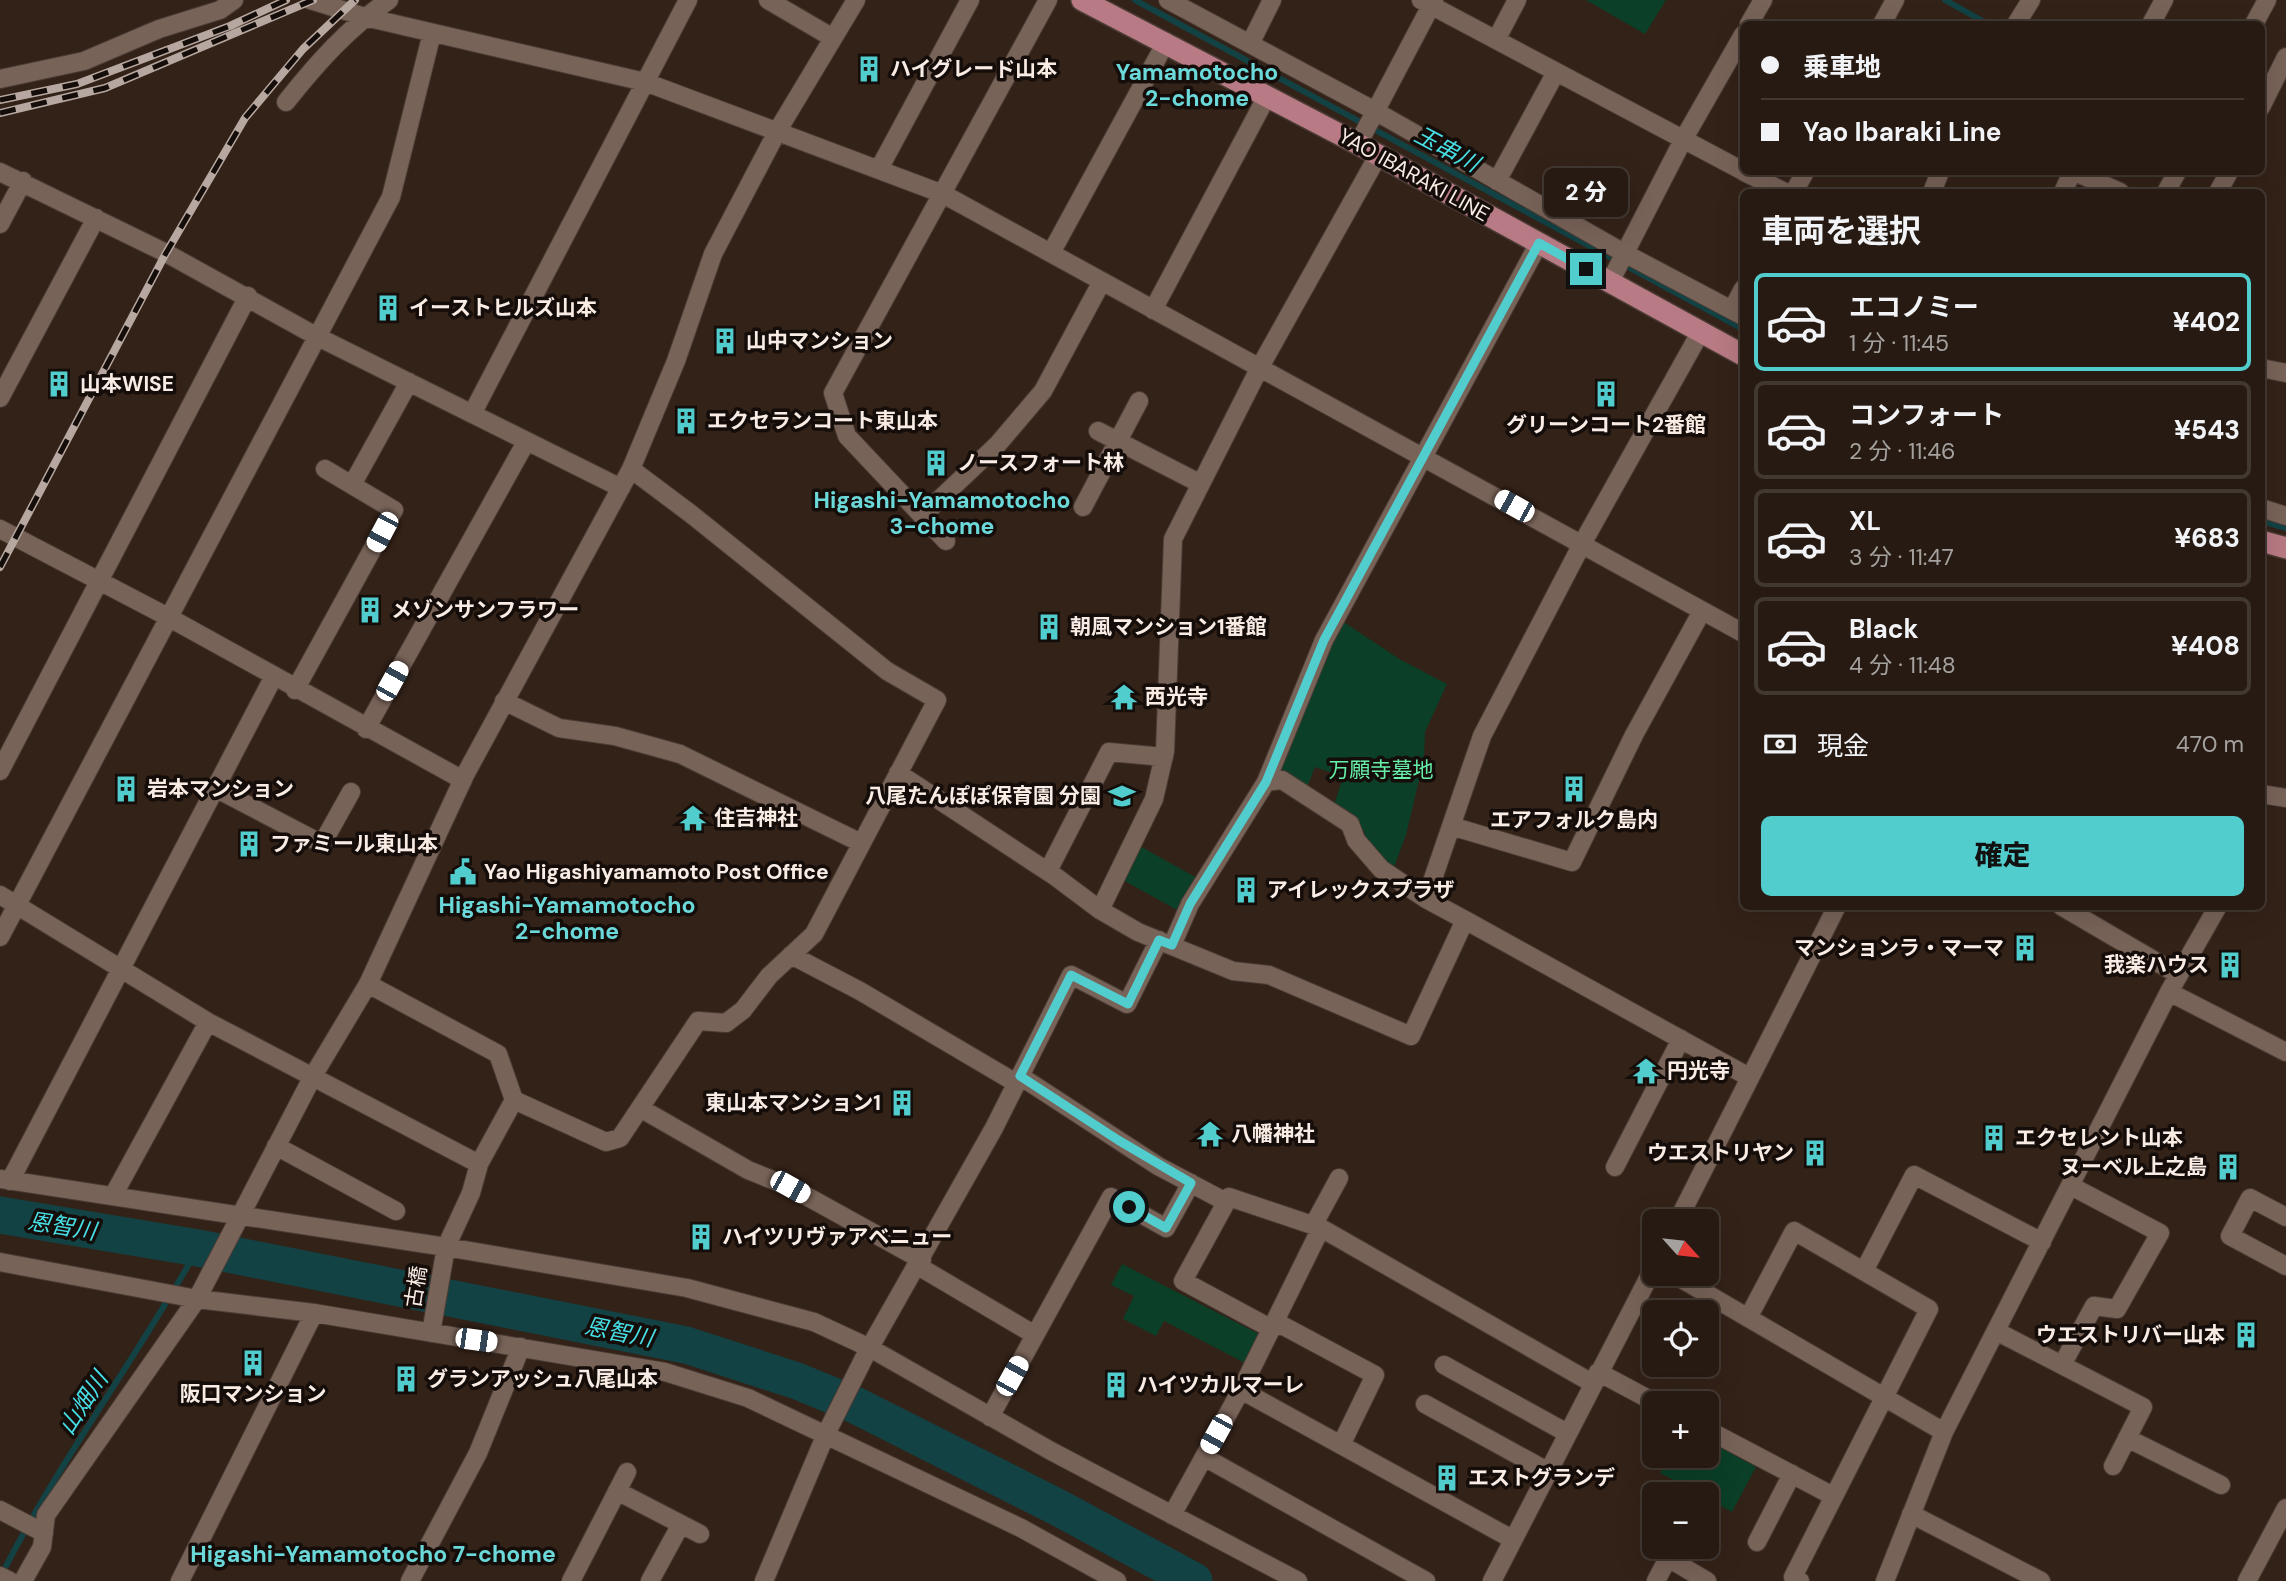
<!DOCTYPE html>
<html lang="ja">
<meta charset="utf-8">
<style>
:root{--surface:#261a12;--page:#322720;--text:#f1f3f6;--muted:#a4a19f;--line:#423832;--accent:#52cdce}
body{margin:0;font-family:"DM Sans","Noto Sans JP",sans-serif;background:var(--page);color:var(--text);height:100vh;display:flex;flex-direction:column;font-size:26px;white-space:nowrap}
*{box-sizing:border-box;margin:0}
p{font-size:23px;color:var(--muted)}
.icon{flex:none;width:38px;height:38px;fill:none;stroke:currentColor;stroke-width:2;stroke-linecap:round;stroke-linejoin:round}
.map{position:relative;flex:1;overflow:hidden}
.panel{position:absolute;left:1740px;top:189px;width:525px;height:721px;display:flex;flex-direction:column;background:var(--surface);border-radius:10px;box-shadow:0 7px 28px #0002,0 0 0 2px var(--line)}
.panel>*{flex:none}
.banner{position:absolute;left:1740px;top:21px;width:525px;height:154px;border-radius:10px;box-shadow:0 7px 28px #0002,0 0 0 2px var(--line);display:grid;align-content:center;height:154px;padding:0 21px;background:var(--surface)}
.needle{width:46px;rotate:117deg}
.tools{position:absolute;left:1642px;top:1209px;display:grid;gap:14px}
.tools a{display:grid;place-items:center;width:77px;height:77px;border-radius:10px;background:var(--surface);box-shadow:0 7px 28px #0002,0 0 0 2px var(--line);font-size:35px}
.end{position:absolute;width:32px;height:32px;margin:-16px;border:9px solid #52cdce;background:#111;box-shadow:0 0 0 4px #111}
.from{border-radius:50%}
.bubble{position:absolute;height:49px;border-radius:10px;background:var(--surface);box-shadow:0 7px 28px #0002,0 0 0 2px var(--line);font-size:23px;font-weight:800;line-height:49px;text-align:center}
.car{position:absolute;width:21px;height:42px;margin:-21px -10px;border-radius:9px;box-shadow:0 0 5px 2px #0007;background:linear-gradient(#fff 24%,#345 0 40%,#fff 0 76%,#345 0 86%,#fff 0)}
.banner b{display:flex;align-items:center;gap:24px;height:66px;font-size:26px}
.banner b+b{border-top:2px solid var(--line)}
.banner i{width:18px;height:18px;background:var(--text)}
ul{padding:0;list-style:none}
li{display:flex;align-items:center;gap:21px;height:98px;margin:0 14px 10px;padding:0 7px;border:4px solid var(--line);border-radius:10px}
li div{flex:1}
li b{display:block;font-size:26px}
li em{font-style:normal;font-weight:800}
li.on{border-color:var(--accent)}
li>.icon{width:63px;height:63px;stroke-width:1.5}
h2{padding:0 21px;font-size:32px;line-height:84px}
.pay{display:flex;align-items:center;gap:18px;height:77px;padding:0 21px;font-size:26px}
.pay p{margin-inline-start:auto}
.action{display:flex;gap:14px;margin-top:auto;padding:14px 21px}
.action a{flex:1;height:80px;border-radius:10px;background:var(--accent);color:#111;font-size:28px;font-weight:800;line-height:80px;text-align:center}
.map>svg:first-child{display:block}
.green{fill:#0b3f27}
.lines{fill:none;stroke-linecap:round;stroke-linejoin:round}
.stream{stroke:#124244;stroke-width:6}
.river{stroke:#124244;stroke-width:37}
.minor-casing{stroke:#4b3c35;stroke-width:20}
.primary-casing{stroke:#4b3c35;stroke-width:24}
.minor{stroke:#786358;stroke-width:18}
.primary{stroke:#b87a84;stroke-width:21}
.rail-casing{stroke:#b6a8a0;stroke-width:8}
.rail{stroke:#150d09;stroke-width:5;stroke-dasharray:16;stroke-linecap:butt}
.route{stroke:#52cdce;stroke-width:9}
.labels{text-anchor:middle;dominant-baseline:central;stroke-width:7;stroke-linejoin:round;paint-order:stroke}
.poi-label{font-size:21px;font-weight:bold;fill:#f8ece5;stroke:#150d09;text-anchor:start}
.street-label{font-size:21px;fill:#f8ece5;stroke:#150d09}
.park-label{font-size:21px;fill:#66efa9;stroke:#150d09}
.neighbourhood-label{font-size:23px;font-weight:bold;fill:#6bd8d9;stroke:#150d09}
.water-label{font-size:23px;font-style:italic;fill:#47e0e7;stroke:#150d09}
</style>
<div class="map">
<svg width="2286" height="1581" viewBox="0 0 2286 1581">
<rect width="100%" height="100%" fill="#332218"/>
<path class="green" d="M1586,0H1666L1645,34Z
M1342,621L1401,660L1447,684L1425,732L1424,759L1406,835L1392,872L1362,841L1365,832L1333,808L1343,777L1315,767L1306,790L1278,774Z
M1138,845L1197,878L1179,911L1121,879Z
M1122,1264L1259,1334L1245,1363L1164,1321L1156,1336L1123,1319L1134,1296L1111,1285Z
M1706,1440L1756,1467L1732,1512L1706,1498V1494H1700L1660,1473L1669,1456H1706Z"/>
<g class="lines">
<path class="stream" d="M1135,0L1743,329
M1945,0L1988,24
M2261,521L2286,528
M1,1576C58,1462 136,1360 198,1248"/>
<path class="river" d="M0,1215L198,1248L686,1345L797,1381L853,1404L1059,1508L1194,1581"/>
<g class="minor-casing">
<path id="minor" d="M310,0L365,17L645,82L943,194L1743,633
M768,0L833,38
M1168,0L1375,111L1624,253L1743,316
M1421,0L1743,171
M1749,24L1763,0
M1882,24L1895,0
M2016,24L2031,0
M2151,24L2164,0
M2254,24L2267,0
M1496,40L1517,0
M1250,44L1272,0
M0,79L84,61L159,29L220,10L234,0
M286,102C317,63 348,28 389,0
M2261,107L2286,57
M1358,144L1434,0
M879,169L970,0
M0,172L166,253L316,336L621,488
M1744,172L1785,192
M2075,172L2120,192
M1497,181L1556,72
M1794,192L1805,172
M1932,192L1940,172
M2063,192L2072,172
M2166,192L2177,172
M2218,192L2229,172
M0,224L23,181
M1051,253L1166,42
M1610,282L1683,140L1743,35
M1153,310L1267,96
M1732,310L1743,289
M2261,368L2286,373
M0,398L96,218
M472,414L688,0
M1098,431L1201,484
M352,485L409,382
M1083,507L1139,401
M2261,508L2286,516
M922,516L998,444L1043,391L1101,283
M0,529L168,617L463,780
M946,541L847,436L833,393L1048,0
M295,690L394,510L325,469
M504,701L559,728L615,736L680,754L861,843
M366,729L526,442
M0,771L248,296
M898,773L1056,877L1100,910L1138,932L1233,971L1269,975L1411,1036L1465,920L1749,1077
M1266,782L1324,640L1539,243
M215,788L322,844L351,792
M2261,794L2286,798
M1451,826L1572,862L1634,735L1702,611
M1048,871L1109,752L1164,757
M0,895L208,1022L479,1164
M2061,906L2179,975
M1100,910L1154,799L1165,751L1173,539L1260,367L1379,154
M1465,920L1426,899L1482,736L1582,544L1700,333
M0,937L391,197L432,33
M1172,945L1190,904L1266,782L1282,780L1350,824L1356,840L1381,869L1426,899
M791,955L860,991L1016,1083
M368,984L498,1054L514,1100L606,1142L620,1138L698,1021L726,1023L743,1010L769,976L814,934L937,700L887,671L691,514L631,469
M2169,992L2286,1052
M1020,1076L1158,1166L1226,1202
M640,1108L748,1170L790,1187L922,1260
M276,1146L396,1211
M1615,1167L1681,1039
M0,1179L446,1247L687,1288L814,1322L870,1348L1051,1451L1298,1581
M10,1181L273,678
M114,1194L208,1022
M2286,1217L2250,1198L2230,1236L2286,1266
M1677,1222L1837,906
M1314,1224L1339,1178
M0,1262L197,1299L314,1313L665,1372L748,1398L1021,1528L1117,1581
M918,1266L1035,1335
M1864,1271L1914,1175L2042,1242
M1673,1274L1944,1432
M1748,1318L1794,1231L1929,1309L1793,1577L1800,1581
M1276,1322L1375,1375L1341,1445
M1272,1329L1183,1281L1229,1197L1321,1228L1592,1383
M1996,1331L2143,1407L2113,1466
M431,1333L446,1247L471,1193L479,1164L514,1100
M1444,1365L1567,1433
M2062,1365L2094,1306L2117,1309L2160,1233L2071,1186
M1598,1372L1658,1404
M1241,1390L1512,1539
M1425,1404L1547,1471
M990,1417L1111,1197L1166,1228L1191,1183
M1706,1429L1833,1496
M2127,1438L2221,1485
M1204,1457L1426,1581
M617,1491L700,1534
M0,1510L44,1533
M1911,1514L2041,1581
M1172,1515L1241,1390L1321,1228
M1757,1542L1792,1474
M0,1576L10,1581
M23,1581L42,1547L46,1515L197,1299L313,1076L368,984L465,775L631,469L676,361L713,254L778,130L856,0
M180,1581L314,1313
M410,1581L478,1453L521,1347
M571,1581L627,1472
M650,1581L681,1524
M764,1581L826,1434L865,1356L994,1128L1071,975L1127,1004L1159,940
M1492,1581L1654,1267
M1656,1581L1668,1558L1707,1581
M1885,1581L1944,1432L2169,992L2218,906
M2247,1581L2286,1508"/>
</g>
<g class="primary-casing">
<path id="primary" d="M1082,0L1358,144L1743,355
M2261,541L2286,548"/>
</g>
<use href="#minor" class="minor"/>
<use href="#primary" class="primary"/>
<g class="rail-casing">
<path id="rail" d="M0,100L77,84L230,26L286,0
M0,113L105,88L313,0
M0,567L166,253L245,118L303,49L355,0"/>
</g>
<use href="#rail" class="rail"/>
</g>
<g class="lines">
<path class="route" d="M1129,1207L1166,1228L1191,1183L1118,1140L1020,1076L1071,975L1128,1004L1159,940L1172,945L1190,904L1266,782L1324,640L1539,243L1586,269"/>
</g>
<defs>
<g id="building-bare" transform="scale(2.1)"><path d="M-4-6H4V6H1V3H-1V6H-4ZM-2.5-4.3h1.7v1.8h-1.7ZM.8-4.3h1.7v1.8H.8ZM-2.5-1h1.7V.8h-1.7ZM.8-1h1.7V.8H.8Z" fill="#52cdce" stroke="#150d09" stroke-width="2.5" paint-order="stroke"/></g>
<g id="temple-bare" transform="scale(2.1)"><path d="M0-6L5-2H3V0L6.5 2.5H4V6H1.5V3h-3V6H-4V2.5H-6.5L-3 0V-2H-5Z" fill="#52cdce" stroke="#150d09" stroke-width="2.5" paint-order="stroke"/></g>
<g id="school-bare" transform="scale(2.1)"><path d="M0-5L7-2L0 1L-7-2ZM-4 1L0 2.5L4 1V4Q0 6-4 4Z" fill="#52cdce" stroke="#150d09" stroke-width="2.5" paint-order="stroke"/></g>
<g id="civic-bare" transform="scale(2.1)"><path d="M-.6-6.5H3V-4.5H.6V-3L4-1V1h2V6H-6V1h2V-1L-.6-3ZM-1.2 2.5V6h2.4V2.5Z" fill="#52cdce" stroke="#150d09" stroke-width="2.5" paint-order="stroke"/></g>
</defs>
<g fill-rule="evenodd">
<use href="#building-bare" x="869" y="69"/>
<use href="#building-bare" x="388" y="308"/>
<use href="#building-bare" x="725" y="341"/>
<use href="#building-bare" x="59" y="384"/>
<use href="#building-bare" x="1606" y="394"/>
<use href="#building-bare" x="686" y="421"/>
<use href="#building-bare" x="936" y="463"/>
<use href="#building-bare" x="370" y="610"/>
<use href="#building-bare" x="1049" y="627"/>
<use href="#temple-bare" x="1124" y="697"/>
<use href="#building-bare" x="126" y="789"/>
<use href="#building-bare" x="1574" y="789"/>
<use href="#school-bare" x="1122" y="796"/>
<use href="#temple-bare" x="693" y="818"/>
<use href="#building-bare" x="249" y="844"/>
<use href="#civic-bare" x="463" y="872"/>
<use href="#building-bare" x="1246" y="890"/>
<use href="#building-bare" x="2025" y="948"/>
<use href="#building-bare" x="2230" y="965"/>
<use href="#temple-bare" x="1646" y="1071"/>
<use href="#building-bare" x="902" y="1103"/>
<use href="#temple-bare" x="1210" y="1134"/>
<use href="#building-bare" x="1994" y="1138"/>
<use href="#building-bare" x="1815" y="1153"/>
<use href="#building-bare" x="2228" y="1167"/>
<use href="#building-bare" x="701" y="1237"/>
<use href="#building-bare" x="2246" y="1335"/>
<use href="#building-bare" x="253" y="1363"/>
<use href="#building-bare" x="406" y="1379"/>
<use href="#building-bare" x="1116" y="1385"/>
<use href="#building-bare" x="1447" y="1478"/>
</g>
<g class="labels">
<g class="poi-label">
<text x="890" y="69">ハイグレード山本</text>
<text x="409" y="308">イーストヒルズ山本</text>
<text x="746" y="341">山中マンション</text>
<text x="80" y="384">山本WISE</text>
<text x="707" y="421">エクセランコート東山本</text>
<text x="1606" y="425" text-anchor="middle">グリーンコート2番館</text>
<text x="957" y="463">ノースフォート林</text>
<text x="391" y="610">メゾンサンフラワー</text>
<text x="1070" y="627">朝風マンション1番館</text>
<text x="1145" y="697">西光寺</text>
<text x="147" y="789">岩本マンション</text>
<text x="1101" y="796" text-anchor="end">八尾たんぽぽ保育園 分園</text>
<text x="714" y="818">住吉神社</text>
<text x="1574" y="820" text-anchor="middle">エアフォルク島内</text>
<text x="270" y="844">ファミール東山本</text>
<text x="484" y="872">Yao Higashiyamamoto Post Office</text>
<text x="1267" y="890">アイレックスプラザ</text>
<text x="2004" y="948" text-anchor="end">マンションラ・マーマ</text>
<text x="2209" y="965" text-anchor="end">我楽ハウス</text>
<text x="1667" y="1071">円光寺</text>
<text x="881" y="1103" text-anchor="end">東山本マンション1</text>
<text x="1231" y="1134">八幡神社</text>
<text x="2015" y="1138">エクセレント山本</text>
<text x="1794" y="1153" text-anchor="end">ウエストリヤン</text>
<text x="2207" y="1167" text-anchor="end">ヌーベル上之島</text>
<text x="722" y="1237">ハイツリヴァアベニュー</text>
<text x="2225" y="1335" text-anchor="end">ウエストリバー山本</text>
<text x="427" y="1379">グランアッシュ八尾山本</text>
<text x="1137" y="1385">ハイツカルマーレ</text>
<text x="253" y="1394" text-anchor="middle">阪口マンション</text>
<text x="1468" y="1478">エストグランデ</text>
</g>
<g class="street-label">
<text transform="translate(1414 175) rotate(29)">YAO IBARAKI LINE</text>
<text transform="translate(416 1287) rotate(-81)">古橋</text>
</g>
<g class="park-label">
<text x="1381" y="770">万願寺墓地</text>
</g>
<g class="neighbourhood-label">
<text x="1197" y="72">Yamamotocho<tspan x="1197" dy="26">2-chome</tspan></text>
<text x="942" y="500">Higashi-Yamamotocho<tspan x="942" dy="26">3-chome</tspan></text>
<text x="567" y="905">Higashi-Yamamotocho<tspan x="567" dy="26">2-chome</tspan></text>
<text x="373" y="1554">Higashi-Yamamotocho 7-chome</text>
</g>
<g class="water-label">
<text transform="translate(1447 149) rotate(28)">玉串川</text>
<text transform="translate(62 1226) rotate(9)">恩智川</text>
<text transform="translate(619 1332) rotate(11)">恩智川</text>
<text transform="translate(83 1403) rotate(-57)">山畑川</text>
</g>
</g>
</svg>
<div class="tools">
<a><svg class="needle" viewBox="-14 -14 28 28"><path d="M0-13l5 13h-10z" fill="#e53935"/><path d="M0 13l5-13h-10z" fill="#a4a19f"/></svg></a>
<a><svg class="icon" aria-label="locate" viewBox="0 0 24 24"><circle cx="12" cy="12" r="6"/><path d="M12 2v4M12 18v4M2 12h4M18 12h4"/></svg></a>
<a>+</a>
<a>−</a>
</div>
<i class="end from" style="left:1129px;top:1207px"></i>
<i class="end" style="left:1586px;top:269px"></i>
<div class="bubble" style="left:1544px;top:168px;width:84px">2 分</div>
<i class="car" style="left:1514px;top:506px;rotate:299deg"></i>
<i class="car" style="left:382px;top:532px;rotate:208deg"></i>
<i class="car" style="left:392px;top:681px;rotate:29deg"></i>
<i class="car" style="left:790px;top:1187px;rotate:119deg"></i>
<i class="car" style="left:476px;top:1340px;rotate:98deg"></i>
<i class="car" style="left:1012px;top:1376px;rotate:29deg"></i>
<i class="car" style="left:1216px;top:1434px;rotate:209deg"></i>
<div class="banner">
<b><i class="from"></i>乗車地</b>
<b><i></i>Yao Ibaraki Line</b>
</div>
<section class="panel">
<h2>車両を選択</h2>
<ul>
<li class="on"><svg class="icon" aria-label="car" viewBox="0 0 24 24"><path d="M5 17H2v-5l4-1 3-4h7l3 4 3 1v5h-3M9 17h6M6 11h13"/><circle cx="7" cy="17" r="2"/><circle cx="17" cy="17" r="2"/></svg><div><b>エコノミー</b><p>1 分 · 11:45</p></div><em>¥402</em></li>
<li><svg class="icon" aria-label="car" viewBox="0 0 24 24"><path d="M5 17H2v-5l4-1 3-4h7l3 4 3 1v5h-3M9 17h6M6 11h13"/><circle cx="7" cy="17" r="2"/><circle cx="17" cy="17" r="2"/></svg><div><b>コンフォート</b><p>2 分 · 11:46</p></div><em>¥543</em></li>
<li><svg class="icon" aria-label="car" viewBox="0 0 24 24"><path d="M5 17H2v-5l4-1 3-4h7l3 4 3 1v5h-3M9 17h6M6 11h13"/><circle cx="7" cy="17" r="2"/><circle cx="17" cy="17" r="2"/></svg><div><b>XL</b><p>3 分 · 11:47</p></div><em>¥683</em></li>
<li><svg class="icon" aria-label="car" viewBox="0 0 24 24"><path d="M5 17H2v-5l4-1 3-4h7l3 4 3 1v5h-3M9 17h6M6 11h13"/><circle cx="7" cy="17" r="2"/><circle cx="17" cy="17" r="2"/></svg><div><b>Black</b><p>4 分 · 11:48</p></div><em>¥408</em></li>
</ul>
<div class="pay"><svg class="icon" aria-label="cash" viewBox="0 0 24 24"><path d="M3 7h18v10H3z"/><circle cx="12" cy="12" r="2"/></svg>現金<p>470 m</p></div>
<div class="action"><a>確定</a></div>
</section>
</div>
